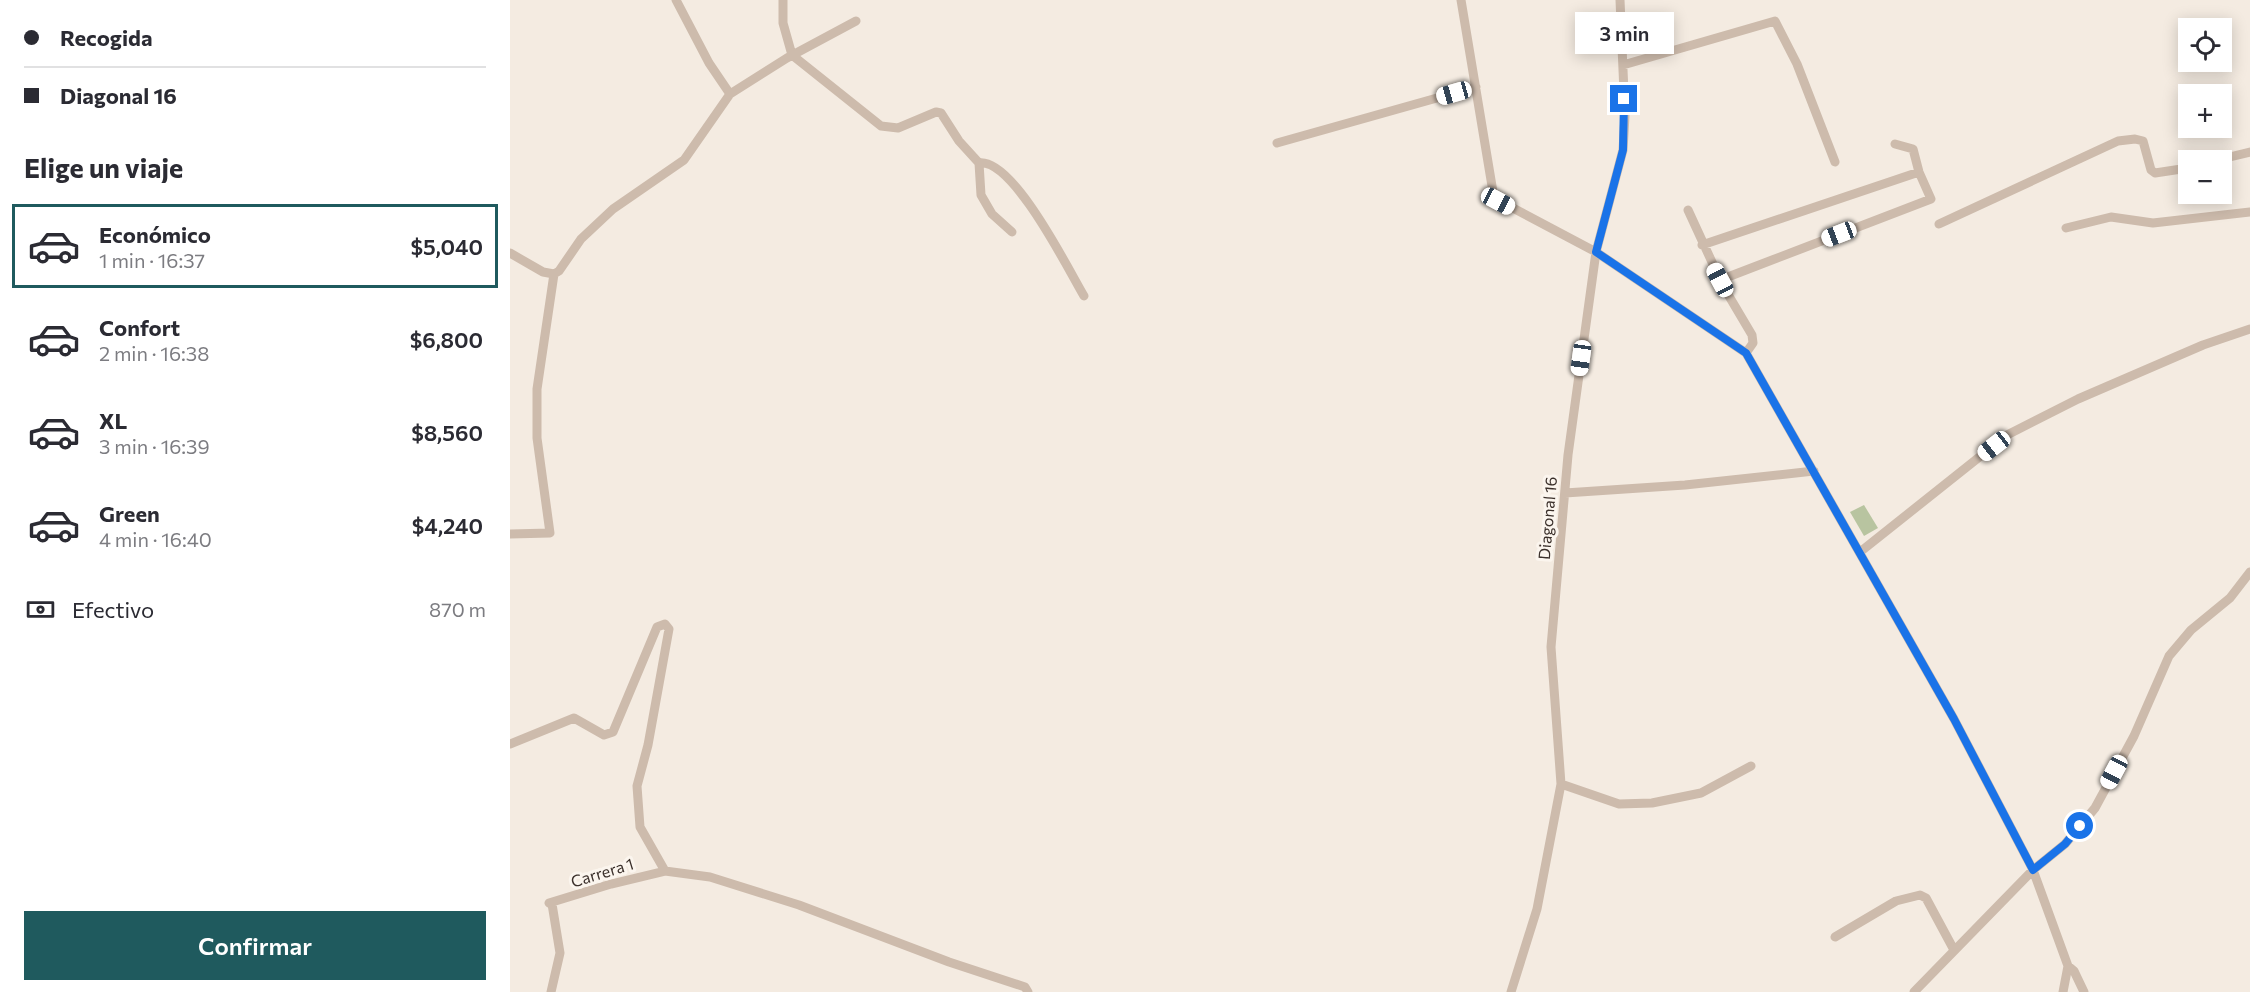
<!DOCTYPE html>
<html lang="es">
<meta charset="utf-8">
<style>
:root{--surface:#fff;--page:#f7f7f7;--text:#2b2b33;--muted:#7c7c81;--line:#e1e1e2;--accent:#1f5a5e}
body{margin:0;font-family:Commissioner,sans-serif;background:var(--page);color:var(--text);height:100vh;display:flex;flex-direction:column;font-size:22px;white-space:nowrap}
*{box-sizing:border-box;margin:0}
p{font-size:20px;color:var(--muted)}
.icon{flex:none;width:33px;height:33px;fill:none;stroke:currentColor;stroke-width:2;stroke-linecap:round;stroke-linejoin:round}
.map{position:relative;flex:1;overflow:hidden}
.side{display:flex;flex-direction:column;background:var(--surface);width:510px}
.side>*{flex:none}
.guide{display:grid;align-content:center;height:132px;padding:0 24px;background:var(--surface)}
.tools{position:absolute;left:1668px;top:18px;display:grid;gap:12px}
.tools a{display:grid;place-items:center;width:54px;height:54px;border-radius:0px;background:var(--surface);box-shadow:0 3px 15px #0003;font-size:30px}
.end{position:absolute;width:27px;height:27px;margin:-14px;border:8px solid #1a73e8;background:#fff;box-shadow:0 0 0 3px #fff}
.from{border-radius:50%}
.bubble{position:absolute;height:42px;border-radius:0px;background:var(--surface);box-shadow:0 3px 15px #0003;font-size:20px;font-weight:600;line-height:42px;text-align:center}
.car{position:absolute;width:18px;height:36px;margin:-18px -9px;border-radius:8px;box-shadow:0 0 4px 2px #0007;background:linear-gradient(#fff 24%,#345 0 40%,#fff 0 76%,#345 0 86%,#fff 0)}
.guide b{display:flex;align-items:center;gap:21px;height:57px;font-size:22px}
.guide b+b{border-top:2px solid var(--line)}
.guide i{width:15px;height:15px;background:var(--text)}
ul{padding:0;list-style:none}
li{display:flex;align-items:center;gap:18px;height:84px;margin:0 12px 9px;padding:0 12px;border:3px solid transparent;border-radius:0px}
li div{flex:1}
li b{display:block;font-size:22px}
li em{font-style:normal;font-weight:600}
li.selected{border-color:var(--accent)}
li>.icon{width:54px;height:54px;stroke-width:1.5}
h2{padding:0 24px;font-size:27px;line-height:72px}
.pay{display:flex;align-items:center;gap:15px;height:66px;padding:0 24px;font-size:22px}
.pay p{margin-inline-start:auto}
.cta{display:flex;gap:12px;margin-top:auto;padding:12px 24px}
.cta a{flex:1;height:69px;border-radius:0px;background:var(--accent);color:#fff;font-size:24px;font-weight:600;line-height:69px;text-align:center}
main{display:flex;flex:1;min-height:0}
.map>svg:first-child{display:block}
.green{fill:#b8c4a0}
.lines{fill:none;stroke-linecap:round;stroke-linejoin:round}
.minor{stroke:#cdbbac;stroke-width:9}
.route{stroke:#1a73e8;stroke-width:8}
.labels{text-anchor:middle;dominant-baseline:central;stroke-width:6;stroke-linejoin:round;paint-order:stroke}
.street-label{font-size:16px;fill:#3b302b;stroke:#fbf5ee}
</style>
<main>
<section class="side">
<div class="guide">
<b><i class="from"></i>Recogida</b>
<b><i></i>Diagonal 16</b>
</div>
<h2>Elige un viaje</h2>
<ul>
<li class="selected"><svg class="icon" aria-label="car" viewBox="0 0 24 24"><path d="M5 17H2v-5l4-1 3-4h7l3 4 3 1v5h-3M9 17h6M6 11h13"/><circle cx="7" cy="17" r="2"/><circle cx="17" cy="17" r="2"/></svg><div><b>Económico</b><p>1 min · 16:37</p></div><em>$5,040</em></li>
<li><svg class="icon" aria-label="car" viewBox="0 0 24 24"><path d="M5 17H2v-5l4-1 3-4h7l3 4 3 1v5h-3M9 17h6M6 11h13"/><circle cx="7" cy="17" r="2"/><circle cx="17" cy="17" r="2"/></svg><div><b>Confort</b><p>2 min · 16:38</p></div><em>$6,800</em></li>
<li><svg class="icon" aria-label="car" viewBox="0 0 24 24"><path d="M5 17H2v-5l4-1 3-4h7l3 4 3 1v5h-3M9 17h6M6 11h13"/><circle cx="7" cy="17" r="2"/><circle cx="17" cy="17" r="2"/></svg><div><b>XL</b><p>3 min · 16:39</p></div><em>$8,560</em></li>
<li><svg class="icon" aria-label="car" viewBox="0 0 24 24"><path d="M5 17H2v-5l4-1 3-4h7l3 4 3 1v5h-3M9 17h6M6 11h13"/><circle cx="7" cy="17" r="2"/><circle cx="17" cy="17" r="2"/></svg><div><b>Green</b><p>4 min · 16:40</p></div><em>$4,240</em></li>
</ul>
<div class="pay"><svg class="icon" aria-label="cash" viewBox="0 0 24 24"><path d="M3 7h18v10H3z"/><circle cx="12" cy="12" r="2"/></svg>Efectivo<p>870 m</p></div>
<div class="cta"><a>Confirmar</a></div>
</section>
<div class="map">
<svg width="1740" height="992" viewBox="0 0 1740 992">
<rect width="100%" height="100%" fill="#f4ebe1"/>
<path class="green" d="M1354,505L1368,528L1354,536L1340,512Z"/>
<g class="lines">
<path class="minor" d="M166,0L199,63L220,94
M273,0V23L282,55L371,126L388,128L426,112L431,113L449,141L469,163L471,195L482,214L502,232
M951,0L984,198L1086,252L1236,353L1444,719L1523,870L1558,966L1553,992
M1113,65L1265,21L1287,64L1325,162
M767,143L966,87
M1707,160L1740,152
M469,163C503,158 558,269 574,296
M1178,210L1213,286L1242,335L1243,343L1236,353
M1429,224L1608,141L1625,139L1633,141L1641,170L1645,173L1678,168
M1556,228L1601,217L1643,223L1740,212
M1192,245L1409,172
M0,253L33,272L44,274
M1210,280L1421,199L1409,172L1403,149L1385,144
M1055,493L1175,485L1304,471
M0,534L40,533L27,438V389L44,274L49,271L71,239L103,209L174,160L220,94L277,58L346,21
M1350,552L1497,435L1568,399L1693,345L1740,329
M0,744L64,718L94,735L103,732L147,627L155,624L159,629L138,745L127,786L130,827L155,871
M1051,784L1109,804L1142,803L1191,793L1241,766
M39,903L101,884L155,871L200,877L289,905L439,962L515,987L518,992
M1325,937L1386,901L1410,895L1416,898L1444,950
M1558,966L1564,971L1574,992
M41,992L50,953L42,904
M1001,992L1027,909L1051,784L1041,647L1058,455L1086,252L1113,150L1115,116L1110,0
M1404,992L1523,870L1555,844L1585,808L1624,736L1659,656L1681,630L1720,598L1740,572"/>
</g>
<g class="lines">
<path class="route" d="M1114,99L1113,150L1086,252L1236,353L1444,719L1523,870L1555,844L1570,826"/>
</g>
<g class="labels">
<g class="street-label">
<text transform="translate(1037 518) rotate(-85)">Diagonal 16</text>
<text transform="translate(92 872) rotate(-17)">Carrera 1</text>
</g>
</g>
</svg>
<div class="tools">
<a><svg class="icon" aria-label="locate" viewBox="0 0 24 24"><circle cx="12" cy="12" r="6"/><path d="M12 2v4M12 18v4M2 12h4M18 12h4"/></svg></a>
<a>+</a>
<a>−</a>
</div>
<i class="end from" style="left:1570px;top:826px"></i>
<i class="end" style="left:1114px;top:99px"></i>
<div class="bubble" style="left:1065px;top:12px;width:99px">3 min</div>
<i class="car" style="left:944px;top:93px;rotate:254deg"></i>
<i class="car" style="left:988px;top:201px;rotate:118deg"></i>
<i class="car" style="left:1329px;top:234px;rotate:249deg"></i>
<i class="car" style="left:1210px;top:280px;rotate:332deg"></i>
<i class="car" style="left:1071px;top:358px;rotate:188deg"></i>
<i class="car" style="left:1484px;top:446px;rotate:232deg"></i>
<i class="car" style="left:1604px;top:772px;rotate:208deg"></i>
</div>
</main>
